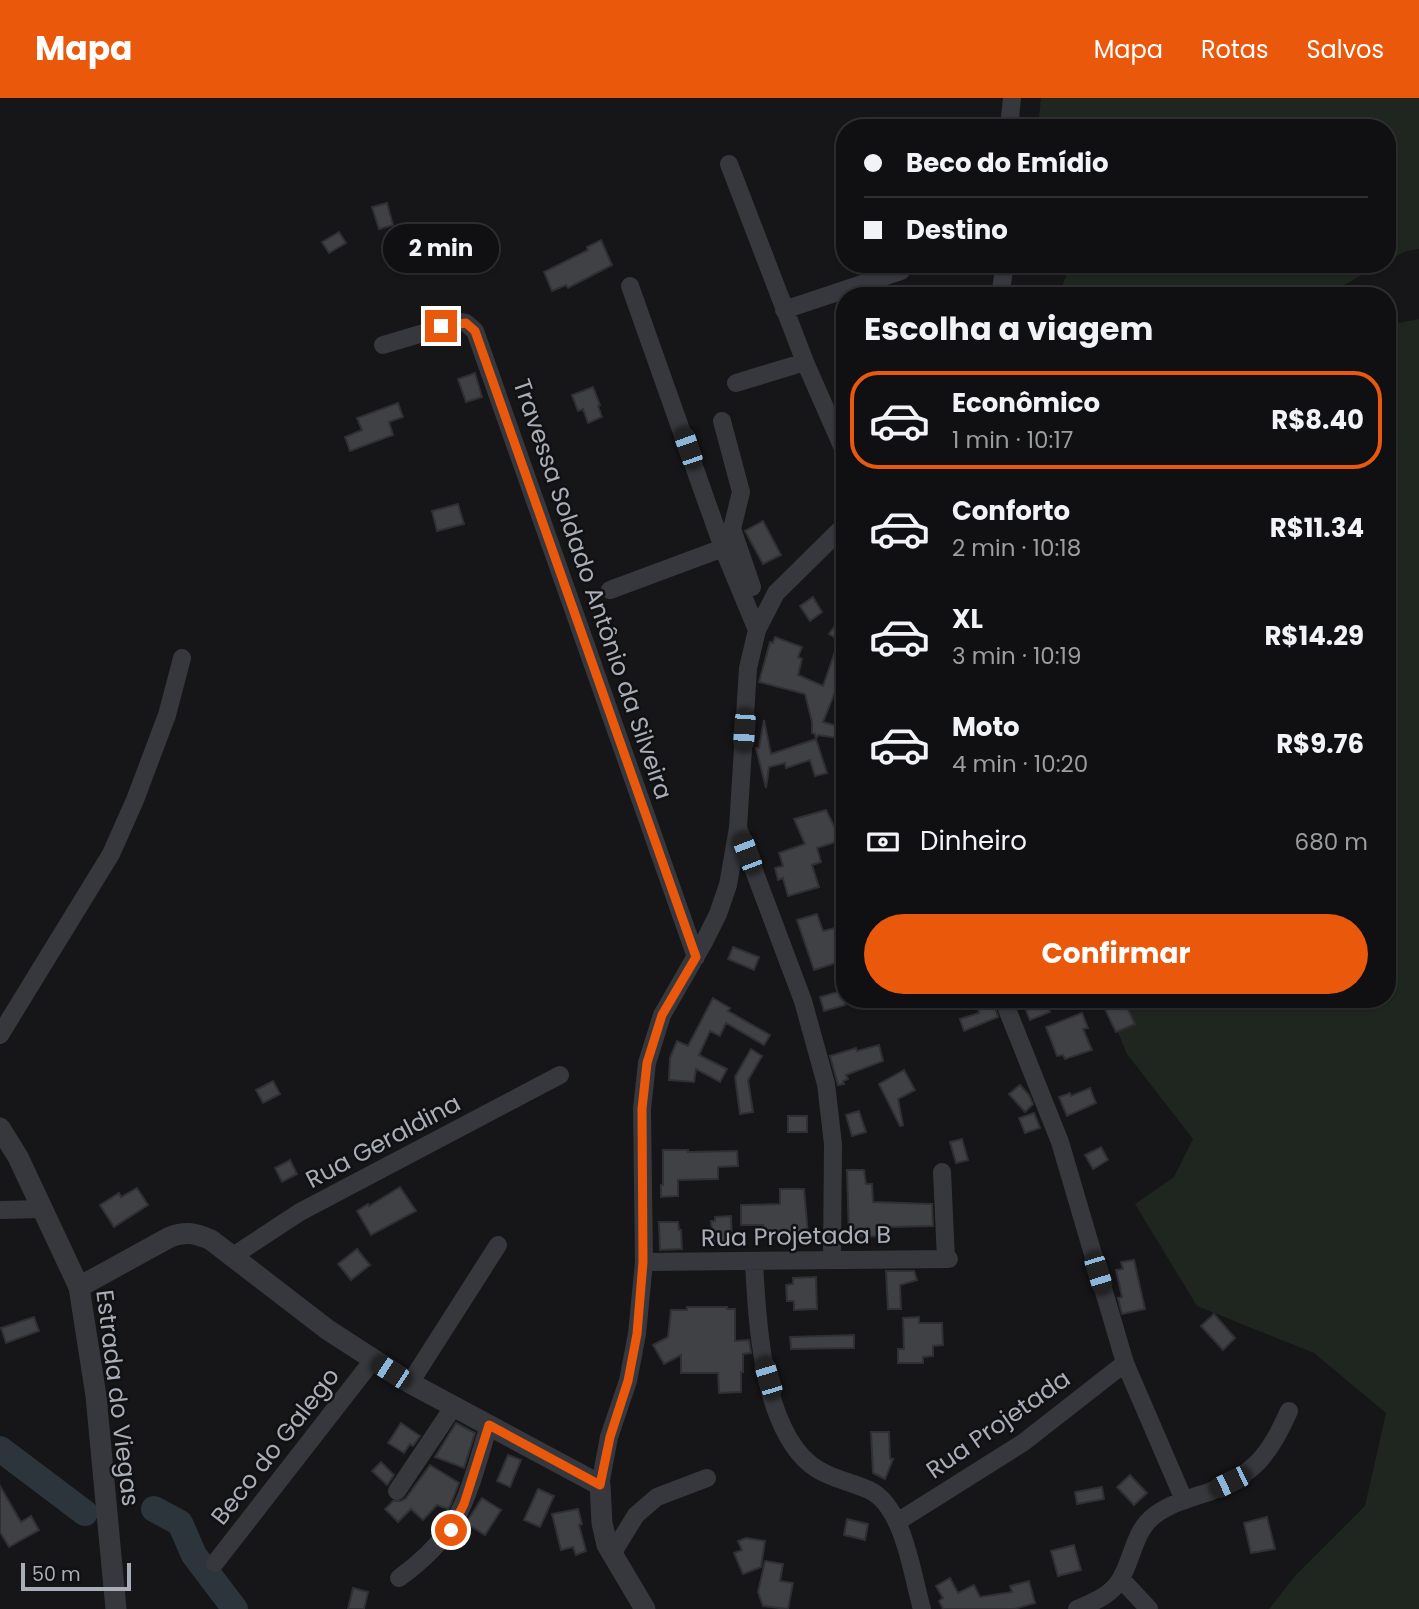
<!DOCTYPE html>
<html lang="pt">
<meta charset="utf-8">
<style>
:root{--surface:#101012;--page:#19191b;--text:#f1f3f6;--muted:#9c9d9f;--line:#303032;--accent:#ea580c}
body{margin:0;font-family:Poppins,sans-serif;background:var(--page);color:var(--text);height:100vh;display:flex;flex-direction:column;font-size:26px;white-space:nowrap}
*{box-sizing:border-box;margin:0}
p{font-size:23px;color:var(--muted)}
.icon{flex:none;width:38px;height:38px;fill:none;stroke:currentColor;stroke-width:2;stroke-linecap:round;stroke-linejoin:round}
.map{position:relative;flex:1;overflow:hidden}
.details{position:absolute;left:836px;top:189px;width:560px;height:721px;display:flex;flex-direction:column;background:var(--surface);border-radius:28px;box-shadow:0 2px 5px #0004,0 0 0 2px var(--line)}
.details>*{flex:none}
.banner{position:absolute;left:836px;top:21px;width:560px;height:154px;border-radius:28px;box-shadow:0 2px 5px #0004,0 0 0 2px var(--line);display:grid;align-content:center;height:154px;padding:0 28px;background:var(--surface)}
.scale{position:absolute;left:21px;bottom:18px;width:110px;box-sizing:border-box;padding-left:7px;border:4px solid #a8adb8;border-top:0;font-size:19px;line-height:24px;white-space:nowrap;color:#a8adb8;-webkit-text-stroke:5px #111113;paint-order:stroke}
.end{position:absolute;width:32px;height:32px;margin:-16px;border:9px solid #ea580c;background:#fff;box-shadow:0 0 0 4px #fff}
.from{border-radius:50%}
.bubble{position:absolute;height:49px;border-radius:24px;background:var(--surface);box-shadow:0 2px 5px #0004,0 0 0 2px var(--line);font-size:23px;font-weight:700;line-height:49px;text-align:center}
.car{position:absolute;width:21px;height:42px;margin:-21px -10px;border-radius:9px;box-shadow:0 0 5px 2px #0007;background:linear-gradient(#222 24%,#8ab4d8 0 40%,#222 0 76%,#8ab4d8 0 86%,#222 0)}
.banner b{display:flex;align-items:center;gap:24px;height:66px;font-size:26px}
.banner b+b{border-top:2px solid var(--line)}
.banner i{width:18px;height:18px;background:var(--text)}
ul{padding:0;list-style:none}
li{display:flex;align-items:center;gap:21px;height:98px;margin:0 14px 10px;padding:0 14px;border:4px solid transparent;border-radius:28px}
li div{flex:1}
li b{display:block;font-size:26px}
li em{font-style:normal;font-weight:700}
li.active{border-color:var(--accent)}
li>.icon{width:63px;height:63px;stroke-width:1.5}
h2{padding:0 28px;font-size:32px;line-height:84px}
.pay{display:flex;align-items:center;gap:18px;height:77px;padding:0 28px;font-size:26px}
.pay p{margin-inline-start:auto}
.button{display:flex;gap:14px;margin-top:auto;padding:14px 28px}
.button a{flex:1;height:80px;border-radius:42px;background:var(--accent);color:#fff;font-size:28px;font-weight:700;line-height:80px;text-align:center}
header{display:flex;align-items:center;gap:42px;box-sizing:border-box;height:98px;padding:0 35px;background:var(--accent);color:#fff}
header strong{font-size:33px}
nav{display:flex;gap:38px;margin-inline-start:auto;font-size:24px}
.map>svg:first-child{display:block}
.green{fill:#1e261f}
.lines{fill:none;stroke-linecap:round;stroke-linejoin:round}
.river{stroke:#2c353c;stroke-width:26}
.building{fill:#404145;stroke:#303034;stroke-width:2}
.minor{stroke:#37383d;stroke-width:18}
.tertiary{stroke:#37383d;stroke-width:21}
.route{stroke:#ea580c;stroke-width:9}
.labels{text-anchor:middle;dominant-baseline:central;stroke-width:5;stroke-linejoin:round;paint-order:stroke}
.street-label{font-size:24px;fill:#a8adb8;stroke:#111113}
</style>
<header>
<strong>Mapa</strong>
<nav><a>Mapa</a><a>Rotas</a><a>Salvos</a></nav>
</header>
<div class="map">
<svg width="1419" height="1511" viewBox="0 0 1419 1511">
<rect width="100%" height="100%" fill="#161618"/>
<path class="green" d="M1041,0H1419V151L1406,153L1388,163V30H1038Z
M1071,166H1381L1325,198H1068L1061,191Z
M1419,221V1511H1269L1295,1478L1365,1408L1386,1315L1314,1255L1197,1208L1135,1106L1174,1079L1193,1041L1127,956L1104,901H1388V227Z"/>
<g class="lines">
<path class="river" d="M0,1351L85,1415
M154,1411L180,1425L194,1457L235,1511"/>
</g>
<path class="building" d="M387,105L393,127L379,131L372,109Z
M339,134L346,145L329,155L322,144Z
M601,142L612,167L568,190L566,187L552,193L544,174L588,152L587,149Z
M475,275L482,299L466,304L458,281Z
M593,289L600,307L598,308L602,319L588,325L583,311L578,313L572,297Z
M398,305L403,319L389,324L393,337L350,353L345,339L362,332L357,320Z
M458,406L464,426L437,433L432,413Z
M763,423L781,457L763,466L745,433Z
M813,499L822,514L810,523L800,508Z
M845,514V574L840,585L839,584L823,624L841,629L837,640L818,637L816,641L827,675L815,678L810,662L786,670L785,665L769,669L766,690L756,650H759L764,622L771,656L816,641L815,636L812,635V624L805,596L759,584L770,544L773,545L775,539L802,549L798,559L802,561L798,577L823,588L839,542L829,536Z
M826,712L834,728L845,723V741L817,750L821,764L812,767L819,789L788,798L783,780L778,782L775,770L783,768L779,755L805,746L794,721Z
M817,816L823,833L835,830L838,842L845,838V862L814,872L797,822Z
M733,849L759,859L754,872L728,861Z
M845,892V907L824,913L820,899Z
M713,900L730,910L728,913L770,937L764,947L726,925L720,938L710,933L699,957L727,971L720,984L696,971L694,984L669,982L670,960L677,943L688,948Z
M975,901H992L998,919L964,933L960,921L979,915Z
M1116,901H1123L1135,926L1116,934L1103,907Z
M1046,902L1050,914L1030,922L1025,910Z
M1082,915L1088,930L1083,931L1092,952L1065,961L1063,957L1057,958L1046,929Z
M879,947L883,963L846,977L848,981L843,983L844,986L838,987L830,958L856,950L857,953Z
M751,951L762,958L748,982L753,1014L740,1016L735,979Z
M904,972L915,992L898,1001L903,1027L900,1028L879,986Z
M273,983L280,996L263,1005L256,992Z
M1020,987L1029,997L1033,1006L1025,1014L1009,996Z
M1090,990L1096,1005L1067,1018L1059,999L1070,995L1071,998Z
M859,1013L866,1034L852,1038L846,1017Z
M1034,1015L1040,1030L1025,1035L1019,1020Z
M788,1018H807V1034H788Z
M962,1041L968,1062L956,1065L950,1044Z
M1101,1049L1108,1062L1093,1071L1085,1057Z
M663,1052H688V1054L737,1053L738,1068L718,1069V1081L678,1082V1098L661,1099V1087H663Z
M290,1062L297,1076L282,1084L275,1070Z
M847,1072H864L866,1086H872L873,1104L932,1106L933,1128L890,1129V1138L849,1139Z
M400,1089L416,1113L371,1137L357,1113L368,1106L369,1108Z
M137,1090L148,1107L114,1129L100,1107L119,1095L121,1099Z
M780,1091H804L808,1136L763,1140V1127H741V1107L780,1106Z
M731,1118L732,1146L713,1147L711,1123H715V1119Z
M659,1124H678L679,1132H681L682,1151L660,1152Z
M357,1151L370,1167L351,1182L338,1166Z
M1134,1162L1145,1211L1122,1216L1118,1200L1122,1199L1116,1172L1123,1171L1121,1164Z
M886,1173H914L917,1182L900,1187L901,1211H888Z
M816,1179L817,1211L794,1212V1203H787L786,1187L793,1186V1180Z
M687,1209H727V1211H735V1243L749,1242L751,1255L743,1256V1274H741V1294L719,1295L718,1275H681V1257L664,1266L653,1247L668,1239L671,1212H687Z
M1214,1216L1235,1240L1223,1252L1201,1228Z
M34,1219L39,1233L6,1245L1,1230Z
M919,1219V1225H942L943,1247L933,1248V1258L923,1259V1265H898V1251H904L903,1220Z
M854,1237V1250L791,1251L790,1239Z
M401,1325L420,1338L413,1348L410,1346L404,1355L388,1345Z
M456,1325L475,1335L464,1370L435,1359Z
M871,1334H889L890,1361H893L885,1381L873,1375Z
M508,1357L521,1362L510,1389L497,1383Z
M381,1364L394,1377L387,1387L372,1373Z
M430,1367L459,1385L450,1408L448,1411L437,1407L423,1422L411,1411L398,1424L385,1411L393,1403H401L406,1400Z
M1130,1377L1147,1395L1134,1407L1117,1389Z
M0,1388L21,1424L31,1418L39,1432L9,1449L0,1434Z
M1102,1389L1104,1401L1077,1406L1075,1394Z
M538,1391L554,1398L540,1429L524,1422Z
M482,1400L501,1412L485,1437L466,1425Z
M578,1411L582,1426L579,1427L586,1453L576,1457L573,1449L561,1452L552,1416Z
M1267,1419L1275,1451L1251,1455L1244,1425Z
M847,1421L868,1426L865,1442L844,1437Z
M746,1440L765,1443L761,1469L743,1476L734,1455L742,1452L738,1443Z
M1074,1447L1081,1472L1058,1478L1051,1453Z
M765,1463L783,1466L780,1483L793,1485L788,1511L763,1508L758,1494Z
M950,1480L958,1495L974,1487L980,1499L1012,1494L1010,1488L1029,1483L1035,1505L1014,1511H943L939,1503L943,1500L936,1488Z
M353,1490L368,1494L364,1511H348Z"/>
<g class="lines">
<path class="minor" d="M1009,30L1012,0
M729,66L805,264L845,355
M630,188L723,450L757,532
M1000,198L1005,166
M784,212L901,173
M383,247L460,224L466,225L475,233L696,859
M736,285L805,264
M722,323L741,394L732,431L752,489
M610,492L723,450
M738,730L803,903L826,986L833,1046L832,1162
M1003,901L1060,1044L1125,1265L1184,1402
M0,937L111,756L135,702L167,617L182,560
M942,1074L946,1161
M0,1112L43,1111
M233,1158L300,1114L560,977
M644,1164L949,1161
M754,1164C757,1223 762,1326 810,1366C827,1380 849,1383 869,1392C904,1408 912,1477 922,1511
M410,1285L498,1147
M600,1387L609,1339L628,1283L637,1236L644,1164L642,1011L647,965L662,917L704,844L718,816L728,787L738,730L748,570L757,532L776,495L845,427
M397,1393L454,1308
M897,1424L1024,1344L1125,1265
M612,1456L636,1417L657,1399L707,1380
M215,1465L373,1262
M399,1480C463,1434 467,1398 489,1327
M1121,1481L1149,1511
M1077,1511C1093,1504 1110,1498 1120,1482C1133,1461 1134,1432 1155,1417C1171,1405 1191,1400 1209,1394C1254,1377 1270,1356 1289,1313"/>
<path class="tertiary" d="M0,1030L18,1059L79,1189L96,1298L116,1511
M79,1189L170,1139C186,1133 195,1135 211,1142L328,1232L410,1285L600,1387L602,1425L607,1447L645,1511"/>
</g>
<g class="lines">
<path class="route" d="M441,228L466,225L475,233L696,859L662,917L647,965L642,1011L643,1164L637,1236L628,1283L610,1339L600,1387L489,1327L464,1406L451,1432"/>
</g>
<g class="labels">
<g class="street-label">
<text transform="translate(593 491) rotate(71)">Travessa Soldado Antônio da Silveira</text>
<text transform="translate(383 1043) rotate(-28)">Rua Geraldina</text>
<text transform="translate(796 1138) rotate(-1)">Rua Projetada B</text>
<text transform="translate(118 1300) rotate(83)">Estrada do Viegas</text>
<text transform="translate(998 1326) rotate(-35)">Rua Projetada</text>
<text transform="translate(275 1348) rotate(-52)">Beco do Galego</text>
</g>
</g>
</svg>
<div class="scale">50 m</div>
<i class="end from" style="left:451px;top:1432px"></i>
<i class="end" style="left:441px;top:228px"></i>
<div class="bubble" style="left:383px;top:126px;width:116px">2 min</div>
<i class="car" style="left:688px;top:350px;rotate:341deg"></i>
<i class="car" style="left:744px;top:632px;rotate:184deg"></i>
<i class="car" style="left:747px;top:755px;rotate:339deg"></i>
<i class="car" style="left:1098px;top:1175px;rotate:163deg"></i>
<i class="car" style="left:391px;top:1274px;rotate:303deg"></i>
<i class="car" style="left:768px;top:1280px;rotate:343deg"></i>
<i class="car" style="left:1230px;top:1384px;rotate:244deg"></i>
<div class="banner">
<b><i class="from"></i>Beco do Emídio</b>
<b><i></i>Destino</b>
</div>
<section class="details">
<h2>Escolha a viagem</h2>
<ul>
<li class="active"><svg class="icon" aria-label="car" viewBox="0 0 24 24"><path d="M5 17H2v-5l4-1 3-4h7l3 4 3 1v5h-3M9 17h6M6 11h13"/><circle cx="7" cy="17" r="2"/><circle cx="17" cy="17" r="2"/></svg><div><b>Econômico</b><p>1 min · 10:17</p></div><em>R$8.40</em></li>
<li><svg class="icon" aria-label="car" viewBox="0 0 24 24"><path d="M5 17H2v-5l4-1 3-4h7l3 4 3 1v5h-3M9 17h6M6 11h13"/><circle cx="7" cy="17" r="2"/><circle cx="17" cy="17" r="2"/></svg><div><b>Conforto</b><p>2 min · 10:18</p></div><em>R$11.34</em></li>
<li><svg class="icon" aria-label="car" viewBox="0 0 24 24"><path d="M5 17H2v-5l4-1 3-4h7l3 4 3 1v5h-3M9 17h6M6 11h13"/><circle cx="7" cy="17" r="2"/><circle cx="17" cy="17" r="2"/></svg><div><b>XL</b><p>3 min · 10:19</p></div><em>R$14.29</em></li>
<li><svg class="icon" aria-label="car" viewBox="0 0 24 24"><path d="M5 17H2v-5l4-1 3-4h7l3 4 3 1v5h-3M9 17h6M6 11h13"/><circle cx="7" cy="17" r="2"/><circle cx="17" cy="17" r="2"/></svg><div><b>Moto</b><p>4 min · 10:20</p></div><em>R$9.76</em></li>
</ul>
<div class="pay"><svg class="icon" aria-label="cash" viewBox="0 0 24 24"><path d="M3 7h18v10H3z"/><circle cx="12" cy="12" r="2"/></svg>Dinheiro<p>680 m</p></div>
<div class="button"><a>Confirmar</a></div>
</section>
</div>
